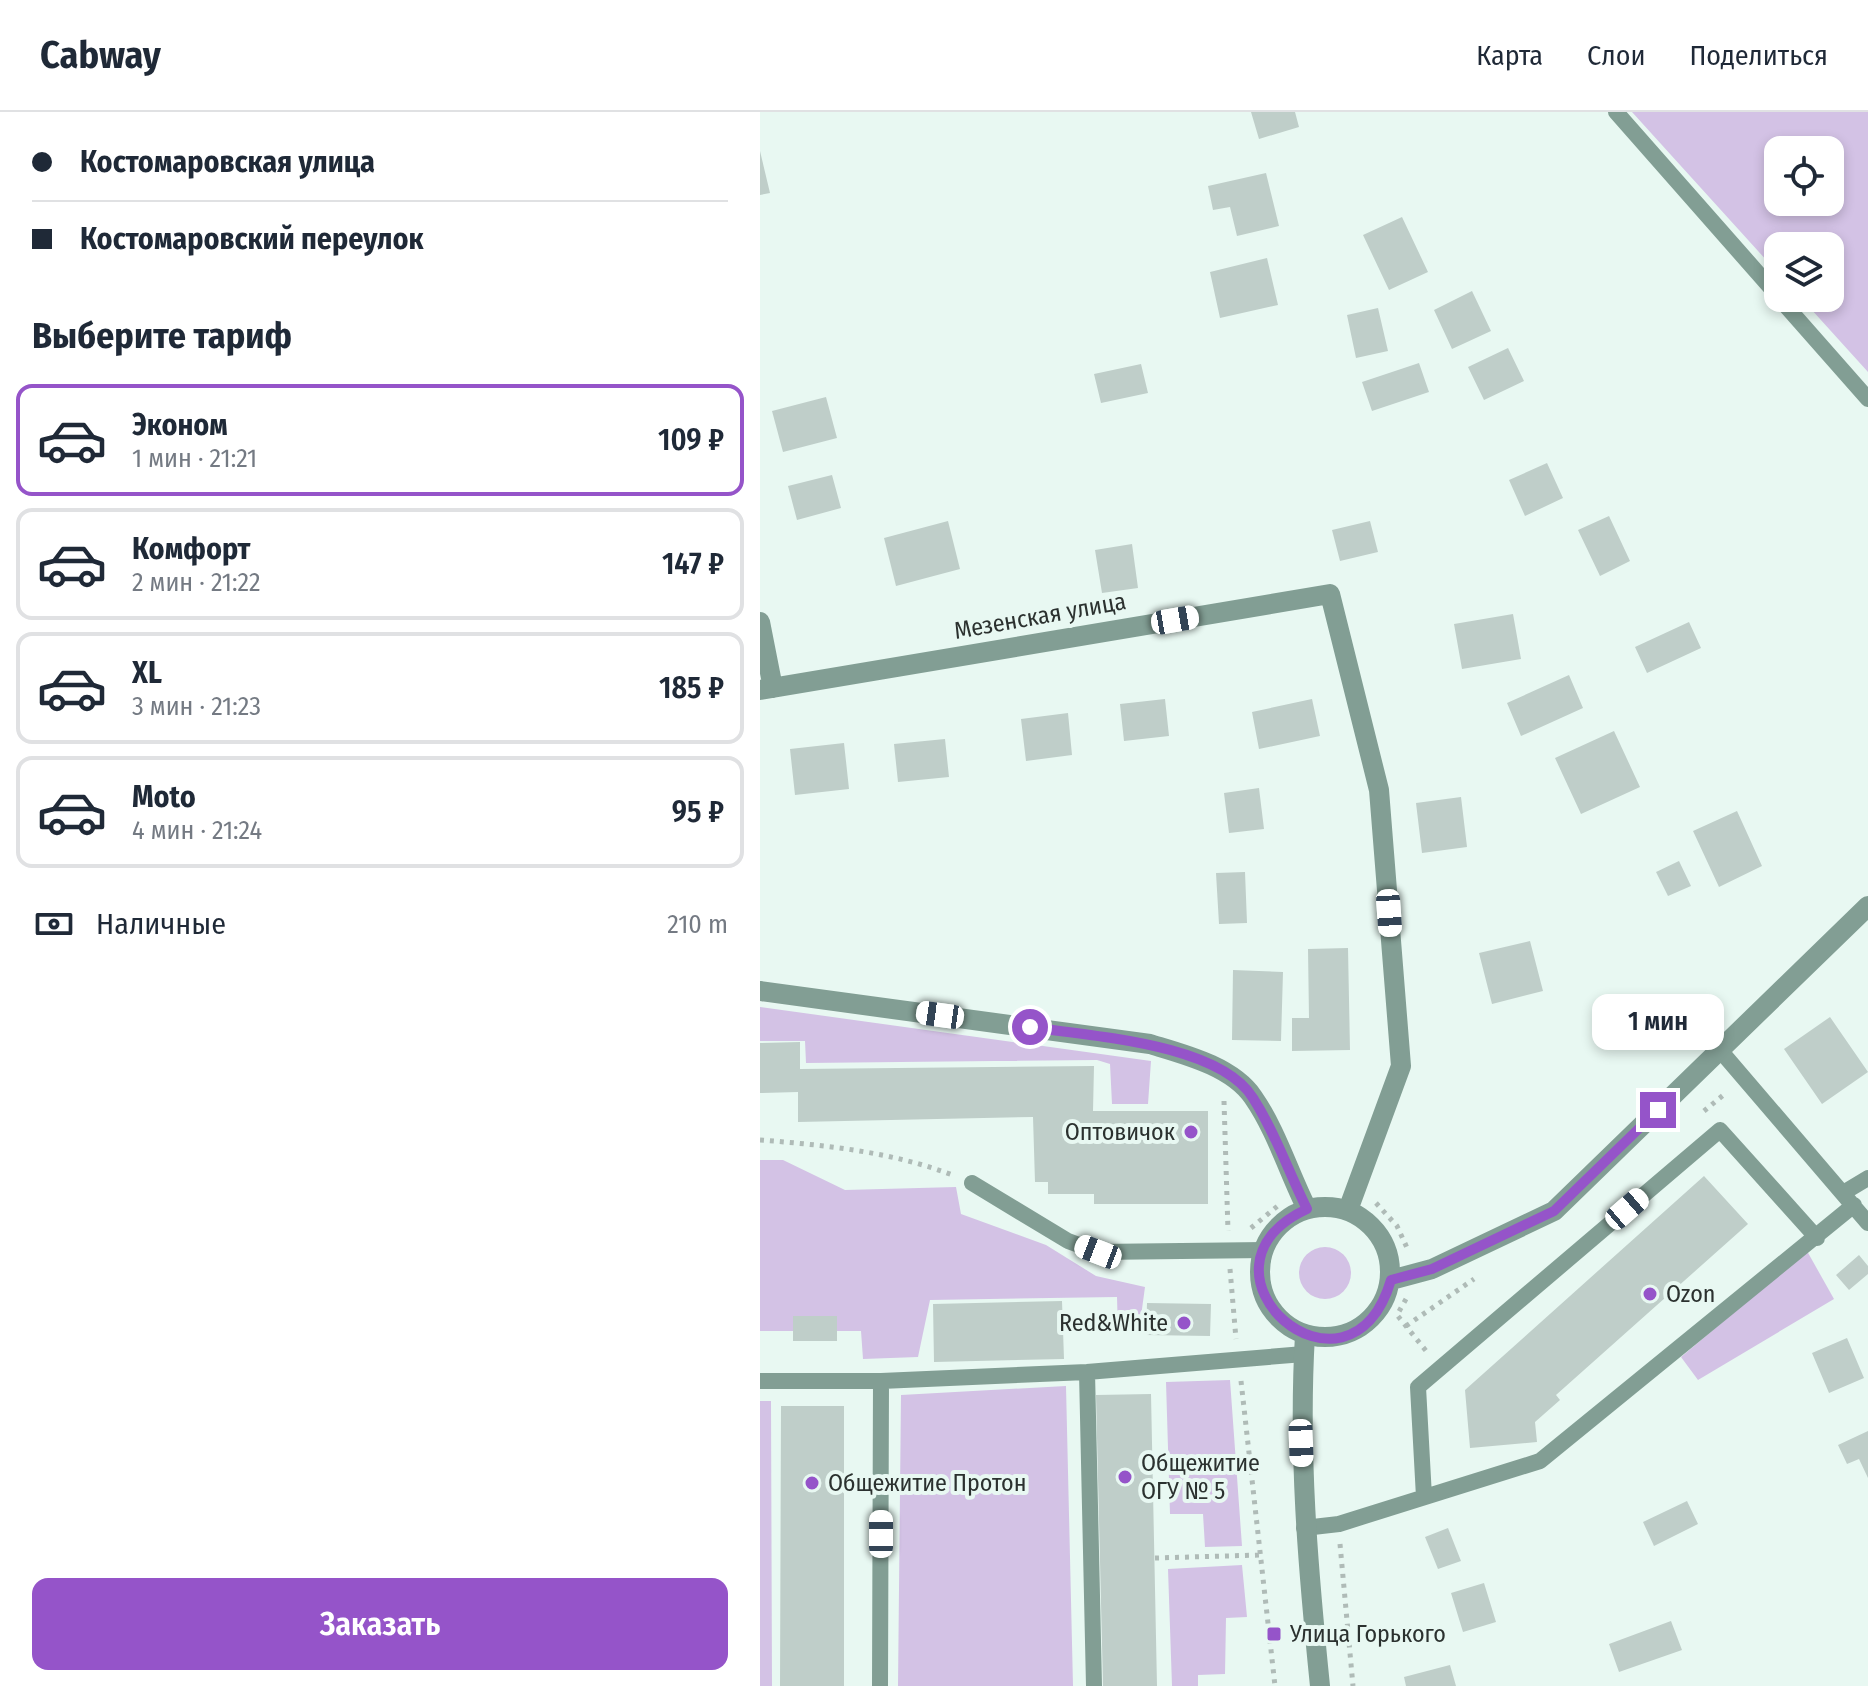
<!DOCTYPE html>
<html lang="ru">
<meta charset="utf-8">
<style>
:root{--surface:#fff;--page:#f2f2f3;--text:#1f2937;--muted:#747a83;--line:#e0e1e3;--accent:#9554c9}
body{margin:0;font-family:"Fira Sans Condensed",sans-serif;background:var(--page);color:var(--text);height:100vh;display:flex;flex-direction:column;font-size:30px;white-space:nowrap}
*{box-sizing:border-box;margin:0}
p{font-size:26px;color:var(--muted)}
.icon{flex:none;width:44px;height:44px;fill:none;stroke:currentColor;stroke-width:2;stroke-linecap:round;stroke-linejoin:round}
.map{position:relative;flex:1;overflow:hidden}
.sheet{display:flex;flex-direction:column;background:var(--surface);width:760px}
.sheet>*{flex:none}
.hud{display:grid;align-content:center;height:176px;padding:0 32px;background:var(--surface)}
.buttons{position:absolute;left:1004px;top:24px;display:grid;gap:16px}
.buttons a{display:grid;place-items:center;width:80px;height:80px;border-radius:16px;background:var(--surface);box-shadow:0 4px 12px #0003;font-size:40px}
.end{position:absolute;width:36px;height:36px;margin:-18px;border:10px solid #9554c9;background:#fff;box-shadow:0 0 0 4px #fff}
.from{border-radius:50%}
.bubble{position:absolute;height:56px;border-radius:16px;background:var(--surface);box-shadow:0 4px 12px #0003;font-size:26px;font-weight:600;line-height:56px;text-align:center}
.car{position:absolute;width:24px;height:48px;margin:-24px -12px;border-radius:10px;box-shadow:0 0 6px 2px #0007;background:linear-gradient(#fff 24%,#345 0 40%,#fff 0 76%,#345 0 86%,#fff 0)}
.hud b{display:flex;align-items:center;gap:28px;height:76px;font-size:30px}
.hud b+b{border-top:2px solid var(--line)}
.hud i{width:20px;height:20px;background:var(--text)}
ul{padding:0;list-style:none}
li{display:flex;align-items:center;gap:24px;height:112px;margin:0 16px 12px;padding:0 16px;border:4px solid var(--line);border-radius:16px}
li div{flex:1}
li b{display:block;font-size:30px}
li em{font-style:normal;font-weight:600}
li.active{border-color:var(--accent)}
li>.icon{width:72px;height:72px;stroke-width:1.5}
h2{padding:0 32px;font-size:36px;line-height:96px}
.pay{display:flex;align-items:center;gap:20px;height:88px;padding:0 32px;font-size:30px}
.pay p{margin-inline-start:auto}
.action{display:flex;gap:16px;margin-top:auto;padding:16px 32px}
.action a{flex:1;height:92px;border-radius:16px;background:var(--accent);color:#fff;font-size:32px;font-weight:600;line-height:92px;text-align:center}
header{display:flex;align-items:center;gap:48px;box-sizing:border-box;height:112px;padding:0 40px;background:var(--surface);border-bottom:2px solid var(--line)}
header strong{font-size:38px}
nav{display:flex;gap:44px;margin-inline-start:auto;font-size:28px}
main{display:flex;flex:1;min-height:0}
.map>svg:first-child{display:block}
.green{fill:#d3c2e5;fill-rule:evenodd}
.building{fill:#bfcec9}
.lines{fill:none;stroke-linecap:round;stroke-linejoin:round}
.path{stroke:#afbbb7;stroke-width:5;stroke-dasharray:4 6;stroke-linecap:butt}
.service{stroke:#829e94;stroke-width:16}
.minor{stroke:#829e94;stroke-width:20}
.route{stroke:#9554c9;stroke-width:10}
.poi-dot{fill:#9554c9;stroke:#e8f8f2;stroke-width:3}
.labels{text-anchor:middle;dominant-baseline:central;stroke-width:8;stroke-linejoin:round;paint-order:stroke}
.street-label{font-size:24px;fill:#2b312f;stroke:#e8f8f2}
.poi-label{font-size:24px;fill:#2b312f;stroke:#e8f8f2;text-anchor:start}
</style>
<header>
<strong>Cabway</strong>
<nav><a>Карта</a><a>Слои</a><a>Поделиться</a></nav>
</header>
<main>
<section class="sheet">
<div class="hud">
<b><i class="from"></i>Костомаровская улица</b>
<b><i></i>Костомаровский переулок</b>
</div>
<h2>Выберите тариф</h2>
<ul>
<li class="active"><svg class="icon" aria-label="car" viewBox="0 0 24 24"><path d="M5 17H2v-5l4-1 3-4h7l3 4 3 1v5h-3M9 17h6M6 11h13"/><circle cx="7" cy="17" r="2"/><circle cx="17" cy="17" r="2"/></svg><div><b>Эконом</b><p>1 мин · 21:21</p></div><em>109 ₽</em></li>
<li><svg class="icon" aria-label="car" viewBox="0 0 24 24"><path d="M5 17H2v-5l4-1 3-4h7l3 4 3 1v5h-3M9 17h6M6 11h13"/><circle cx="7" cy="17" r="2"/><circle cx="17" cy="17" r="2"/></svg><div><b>Комфорт</b><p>2 мин · 21:22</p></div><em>147 ₽</em></li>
<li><svg class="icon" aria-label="car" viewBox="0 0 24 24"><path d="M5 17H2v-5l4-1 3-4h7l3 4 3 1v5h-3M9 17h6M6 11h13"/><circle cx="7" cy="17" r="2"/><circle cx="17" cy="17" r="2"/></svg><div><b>XL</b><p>3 мин · 21:23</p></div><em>185 ₽</em></li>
<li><svg class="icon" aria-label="car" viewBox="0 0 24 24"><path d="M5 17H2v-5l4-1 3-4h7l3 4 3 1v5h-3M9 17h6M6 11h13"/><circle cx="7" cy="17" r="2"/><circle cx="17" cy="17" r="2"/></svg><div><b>Moto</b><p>4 мин · 21:24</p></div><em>95 ₽</em></li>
</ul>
<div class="pay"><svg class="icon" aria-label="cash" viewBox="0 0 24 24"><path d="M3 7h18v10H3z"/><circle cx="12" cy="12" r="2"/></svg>Наличные<p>210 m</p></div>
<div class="action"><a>Заказать</a></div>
</section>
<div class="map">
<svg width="1108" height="1574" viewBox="0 0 1108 1574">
<rect width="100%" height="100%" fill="#e8f8f2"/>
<path class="green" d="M872,0H1108V260L1041,186H1070V134H1018V161ZM1018,38H1070V90H1018Z
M0,895L391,949L388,992H352L350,952L337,948L46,951L45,929H0Z
M0,1048H23L85,1078L196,1075L201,1102L286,1133L336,1164L385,1175L379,1219L358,1221L357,1185L170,1188L158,1245L103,1247L101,1219H0Z
M539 1161a26 26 0 1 1 52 0a26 26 0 1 1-52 0Z
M1047,1139L1074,1187L938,1268L921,1245Z
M470,1268L482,1434L445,1435L443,1402H410L406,1270Z
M306,1274L313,1574H138L141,1283Z
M0,1289H11L12,1574H0Z
M482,1453L487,1505L466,1506L465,1562L438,1563V1574H412L408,1457Z"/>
<path class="building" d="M491,0H535L539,15L499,27Z
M0,39L10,81L0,83Z
M506,61L519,114L477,124L470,95L453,98L448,74Z
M642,105L668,160L629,178L603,123Z
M507,146L518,193L460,206L450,160Z
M712,179L731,219L692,237L674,198Z
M618,196L628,239L596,246L587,203Z
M748,236L764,269L724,288L708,255Z
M659,251L669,280L612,299L602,270Z
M381,252L388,281L341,291L334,262Z
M66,285L77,326L23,340L12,299Z
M787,351L803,386L765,404L749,368Z
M72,363L81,396L37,408L28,374Z
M849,404L870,449L840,464L818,418Z
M188,409L200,457L136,474L124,426Z
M610,409L618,440L580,449L572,418Z
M372,432L378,476L342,481L335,438Z
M753,502L761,547L702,557L694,512Z
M929,510L941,536L887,561L875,535Z
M809,563L823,596L761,624L747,591Z
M405,587L409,624L364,629L360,592Z
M552,587L560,624L499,637L492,600Z
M308,601L312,643L266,649L261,607Z
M854,619L880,675L821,702L795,646Z
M185,627L189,665L138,670L134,632Z
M84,631L89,677L35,683L30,637Z
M499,676L504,717L469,721L464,681Z
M701,685L707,735L662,741L656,691Z
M977,699L1002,754L959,775L933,719Z
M919,749L931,774L908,784L896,760Z
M485,760L487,811L459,812L456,761Z
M770,829L783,879L732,892L719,841Z
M588,836L590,938L532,939V906H549L548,837Z
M473,858L523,860L521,929L472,928Z
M1070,905L1108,960L1062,992L1024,937Z
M40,930V957L334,954L333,999H448V1092H334V1082H288V1070H275L273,1005L38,1010V980L0,981V931Z
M944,1064L988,1112L796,1283L800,1288L775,1310L777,1330L710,1336L705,1278Z
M1099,1143L1108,1154V1162L1089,1178L1076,1163Z
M302,1189L304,1247L174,1250L173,1192Z
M387,1191L451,1192L450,1224L386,1223Z
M33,1204H77V1229H33Z
M1087,1226L1104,1266L1069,1281L1052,1241Z
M391,1282L397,1574H343L336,1283Z
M21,1294H84V1574H20Z
M1108,1319V1366L1099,1347L1087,1352L1078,1333Z
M927,1389L938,1412L894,1434L883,1410Z
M688,1416L701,1449L678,1457L665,1425Z
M724,1471L736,1510L703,1520L691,1481Z
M911,1509L922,1538L859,1560L849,1532Z
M690,1553L696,1574H646L644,1565Z"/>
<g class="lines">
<path class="path" d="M464,989L468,1119
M944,999L967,980
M0,1028C65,1033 134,1040 195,1064
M616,1091L637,1114L648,1138
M491,1116L520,1092
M470,1157L476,1227
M646,1187L637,1203L667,1240
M646,1214L714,1167
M481,1269L515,1574
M580,1432L593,1574
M395,1446L501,1443"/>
<path class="service" d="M856,0L1018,184
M1019,186L1108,287
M959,937L1108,1111
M212,1071L308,1129L338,1140L505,1138
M1083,1081L1108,1066
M327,1260L334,1574
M0,1269H121L327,1260L544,1242
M664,1385L658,1275L960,1018L1057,1126
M544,1416L579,1412L780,1349L1094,1093
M120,1574L121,1269"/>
<path class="minor" d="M0,510L13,576
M0,578L570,482L619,678L641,954L588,1098
M0,879L390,932C423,942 472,954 493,985C516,1018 529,1061 547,1097
M500 1160a65 65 0 1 1 130 0a65 65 0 1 1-130 0Z
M631,1168L672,1157L794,1099L1108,794
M545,1223C538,1341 548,1456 560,1574"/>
</g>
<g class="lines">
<path class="route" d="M270,915C329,924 459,931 493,986C515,1020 529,1061 547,1097C416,1158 589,1310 631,1168L672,1157L794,1099L898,998"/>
</g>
<g class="poi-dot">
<circle cx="431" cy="1020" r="8"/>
<circle cx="890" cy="1182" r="8"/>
<circle cx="424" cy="1211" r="8"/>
<circle cx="365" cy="1365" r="8"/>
<circle cx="52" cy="1371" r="8"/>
<rect x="506" y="1514" width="16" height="16" rx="4"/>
</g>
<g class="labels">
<g class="street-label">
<text transform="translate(280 504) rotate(-10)">Мезенская улица</text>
</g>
<g class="poi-label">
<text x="415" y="1020" text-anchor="end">Оптовичок</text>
<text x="906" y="1182">Ozon</text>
<text x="408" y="1211" text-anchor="end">Red&amp;White</text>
<text x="381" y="1351">Общежитие<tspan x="381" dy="28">ОГУ № 5</tspan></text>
<text x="68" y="1371">Общежитие Протон</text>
<text x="530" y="1522">Улица Горького</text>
</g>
</g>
</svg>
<div class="buttons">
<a><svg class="icon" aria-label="locate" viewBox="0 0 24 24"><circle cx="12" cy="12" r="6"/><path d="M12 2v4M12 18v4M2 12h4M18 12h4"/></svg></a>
<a><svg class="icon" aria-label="layers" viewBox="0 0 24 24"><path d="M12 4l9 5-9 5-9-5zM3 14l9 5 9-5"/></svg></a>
</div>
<i class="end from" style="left:270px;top:915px"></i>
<i class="end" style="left:898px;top:998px"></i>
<div class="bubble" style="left:832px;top:882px;width:132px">1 мин</div>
<i class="car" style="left:415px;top:508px;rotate:80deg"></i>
<i class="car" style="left:629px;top:801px;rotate:176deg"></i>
<i class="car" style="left:180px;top:903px;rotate:278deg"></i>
<i class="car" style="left:867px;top:1097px;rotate:49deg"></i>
<i class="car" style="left:338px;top:1140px;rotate:291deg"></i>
<i class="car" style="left:541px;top:1331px;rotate:178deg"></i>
<i class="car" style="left:121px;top:1422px;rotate:0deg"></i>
</div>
</main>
